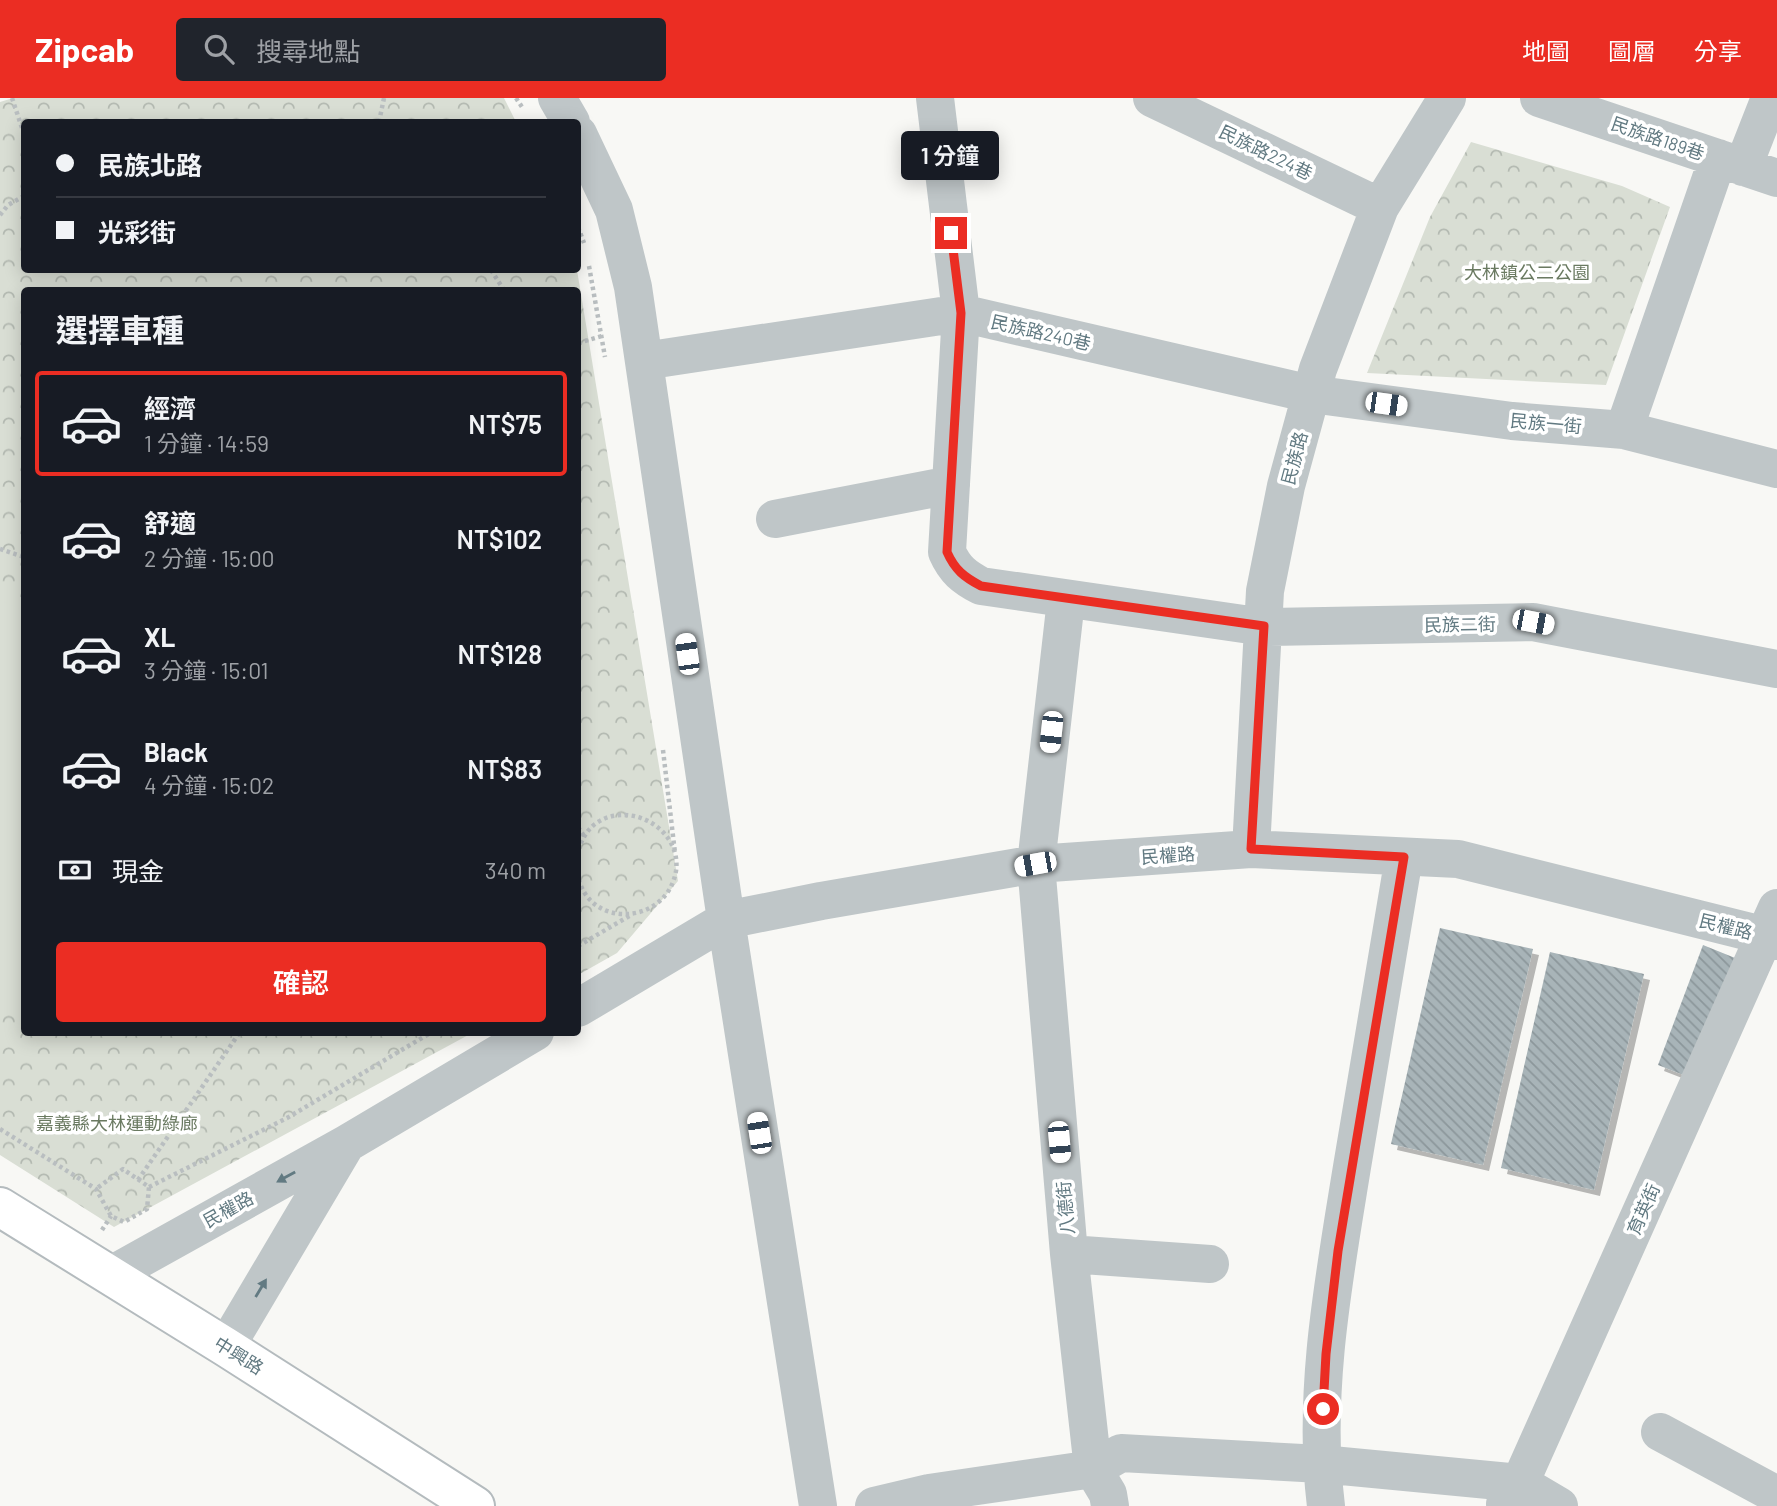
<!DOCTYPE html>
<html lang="zh-TW">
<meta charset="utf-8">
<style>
:root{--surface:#171b24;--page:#20242c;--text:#f1f3f6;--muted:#9ea1a6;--line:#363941;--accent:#eb2d23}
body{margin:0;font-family:Barlow,"Noto Sans TC",sans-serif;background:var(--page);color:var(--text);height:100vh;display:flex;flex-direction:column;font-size:26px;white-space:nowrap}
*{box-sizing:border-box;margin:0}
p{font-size:23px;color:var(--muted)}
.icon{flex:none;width:38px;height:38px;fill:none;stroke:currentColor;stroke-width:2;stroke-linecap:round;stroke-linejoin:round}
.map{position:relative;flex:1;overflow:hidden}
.side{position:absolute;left:21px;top:189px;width:560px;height:749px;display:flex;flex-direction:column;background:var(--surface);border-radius:7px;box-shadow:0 4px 18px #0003}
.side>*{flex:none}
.hud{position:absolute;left:21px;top:21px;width:560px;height:154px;border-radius:7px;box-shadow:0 4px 18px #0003;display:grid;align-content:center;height:154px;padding:0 35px;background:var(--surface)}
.end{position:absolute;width:32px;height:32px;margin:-16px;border:9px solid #eb2d23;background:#fff;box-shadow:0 0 0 4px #fff}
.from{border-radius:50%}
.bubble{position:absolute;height:49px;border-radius:7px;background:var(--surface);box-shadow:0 4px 18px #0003;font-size:23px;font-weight:600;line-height:49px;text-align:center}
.car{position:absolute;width:21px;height:42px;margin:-21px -10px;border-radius:9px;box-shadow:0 0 5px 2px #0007;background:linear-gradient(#fff 24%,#345 0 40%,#fff 0 76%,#345 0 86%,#fff 0)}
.hud b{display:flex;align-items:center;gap:24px;height:66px;font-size:26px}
.hud b+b{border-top:2px solid var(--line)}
.hud i{width:18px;height:18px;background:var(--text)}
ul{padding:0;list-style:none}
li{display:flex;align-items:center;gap:21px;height:105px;margin:0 14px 10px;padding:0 21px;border:4px solid transparent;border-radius:7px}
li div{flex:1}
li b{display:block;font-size:26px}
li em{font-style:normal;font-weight:600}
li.active{border-color:var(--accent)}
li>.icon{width:63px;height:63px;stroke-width:1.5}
h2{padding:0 35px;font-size:32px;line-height:84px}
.pay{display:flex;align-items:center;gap:18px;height:77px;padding:0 35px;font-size:26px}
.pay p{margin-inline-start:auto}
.action{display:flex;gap:14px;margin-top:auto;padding:14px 35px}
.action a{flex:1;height:80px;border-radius:7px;background:var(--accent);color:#fff;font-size:28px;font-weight:600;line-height:80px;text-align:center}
header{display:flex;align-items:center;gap:42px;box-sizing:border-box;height:98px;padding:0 35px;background:var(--accent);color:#fff}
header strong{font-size:33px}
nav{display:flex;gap:38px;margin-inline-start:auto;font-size:24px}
.search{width:490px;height:63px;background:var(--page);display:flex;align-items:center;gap:18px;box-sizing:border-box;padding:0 24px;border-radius:7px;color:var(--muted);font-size:26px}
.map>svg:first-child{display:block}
.forest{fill:url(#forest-crowns)}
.pitch{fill:#d9ded4}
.building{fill:url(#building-back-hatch);filter:url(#shadow)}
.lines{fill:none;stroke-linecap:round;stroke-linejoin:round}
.major-casing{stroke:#b4bbbe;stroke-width:42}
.path{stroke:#b9bec0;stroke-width:4.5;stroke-dasharray:3.5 3.5;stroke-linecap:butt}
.minor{stroke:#bfc6c8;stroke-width:38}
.major{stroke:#fff;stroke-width:38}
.oneway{fill:#627a82}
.route{stroke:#eb2d23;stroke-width:9}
.labels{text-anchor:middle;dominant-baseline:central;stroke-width:7;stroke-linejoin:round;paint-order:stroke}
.street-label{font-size:18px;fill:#627a82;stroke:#fff}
.park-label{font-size:18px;fill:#6a7a61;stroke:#fff}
</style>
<header>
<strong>Zipcab</strong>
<div class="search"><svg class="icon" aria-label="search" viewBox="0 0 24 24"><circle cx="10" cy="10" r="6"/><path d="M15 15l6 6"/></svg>搜尋地點</div>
<nav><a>地圖</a><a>圖層</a><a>分享</a></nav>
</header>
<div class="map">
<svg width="1777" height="1408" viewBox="0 0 1777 1408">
<defs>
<pattern id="forest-crowns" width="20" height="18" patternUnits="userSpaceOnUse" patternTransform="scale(1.75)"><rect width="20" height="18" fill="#d9ded4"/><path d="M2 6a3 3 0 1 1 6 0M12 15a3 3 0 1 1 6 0" fill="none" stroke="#b3b9b1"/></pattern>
<pattern id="building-back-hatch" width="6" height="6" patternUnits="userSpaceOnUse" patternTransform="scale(1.75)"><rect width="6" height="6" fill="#a8b4b8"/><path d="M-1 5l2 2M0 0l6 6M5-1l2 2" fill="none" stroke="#8c979b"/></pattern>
<filter id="shadow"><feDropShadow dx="6" dy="6" stdDeviation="0" flood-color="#0004"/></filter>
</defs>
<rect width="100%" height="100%" fill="#f8f8f5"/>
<path class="forest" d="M13,0H504L516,24H24V172H577L678,783L617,855L578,877V192H24V934L472,935L114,1129L0,1057V4Z
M1471,44L1622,88L1670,109L1606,287L1367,275L1430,119Z"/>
<path class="pitch" d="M0,502L24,513V911L0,913Z"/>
<path class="building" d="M1440,830L1533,851L1483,1067L1391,1046Z
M1703,847L1740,862L1694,981L1658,967Z
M1550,854L1644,876L1594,1092L1501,1070Z"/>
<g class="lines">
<g class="major-casing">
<path id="major" d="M0,1109L226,1249L475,1408"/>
</g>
<path class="path" d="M12,0L24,36
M516,0L522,9
M379,24L384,0
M0,117L8,107L24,98
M578,129L584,145
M589,168L605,259
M491,172L504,192
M578,245L602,238
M0,451L24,459
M663,652L675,755
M578,729L584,738
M578,752C582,742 586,733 595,726C629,701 682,731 676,773C667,827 589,832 578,778
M578,848L631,817
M0,1031L96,1091L111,1118L124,1124L147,1111L149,1089L123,1071L96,1091
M138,1082L240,934
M149,1089L287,1020L432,934
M102,1132L111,1118"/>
<path class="minor" d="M557,0L571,24
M935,0L961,215L947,454C955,472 964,479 981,488L1264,529L1533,524L1777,571
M1152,0L1380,109
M1539,0L1777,80
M578,36L614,112L633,189L726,822L818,1408
M1743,69L1770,0
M644,263L961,215L1311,296L1512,323L1624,332L1777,371
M1624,332L1718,60
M775,421L951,387
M1066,502L1036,766L1069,1156L1093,1371L1108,1396L1110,1408
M1251,751L1265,493L1286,388L1318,271L1380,109L1447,0
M578,910L726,822L821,803L1036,766L1251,751L1458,761L1766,838L1777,843
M1069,1156L1210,1166
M111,1177L346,1046L535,934
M226,1249L345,1048
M1660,1334L1775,1396
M1505,1406L1520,1385L1777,810
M874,1408L929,1395L1093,1371L1121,1355L1321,1366L1520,1385L1559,1408
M1326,1408C1312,1296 1334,1180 1352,1069C1369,966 1387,862 1404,759"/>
<use href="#major" class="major"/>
</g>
<defs><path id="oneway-solid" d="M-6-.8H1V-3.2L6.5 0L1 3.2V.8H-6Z" transform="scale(1.75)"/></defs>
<g class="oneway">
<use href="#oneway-solid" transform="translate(286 1079) rotate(151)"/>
<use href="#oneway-solid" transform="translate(261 1190) rotate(-59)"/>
</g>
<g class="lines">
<path class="route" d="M951,135L961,215L947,454C955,472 964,479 981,488L1264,528L1251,751L1404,759L1338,1153L1326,1256L1323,1311"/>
</g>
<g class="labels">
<g class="street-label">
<text transform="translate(1658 40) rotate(19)">民族路189巷</text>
<text transform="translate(1266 54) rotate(26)">民族路224巷</text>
<text transform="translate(1041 234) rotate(13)">民族路240巷</text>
<text transform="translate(1546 325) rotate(5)">民族一街</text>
<text transform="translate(1294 360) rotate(-75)">民族路</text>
<text transform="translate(1460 526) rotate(-1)">民族二街</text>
<text transform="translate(1168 757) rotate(-4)">民權路</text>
<text transform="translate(1726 828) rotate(14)">民權路</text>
<text transform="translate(1065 1110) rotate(-95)">八德街</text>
<text transform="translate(228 1111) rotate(-29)">民權路</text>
<text transform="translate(1643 1111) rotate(-66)">育英街</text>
<text transform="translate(239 1257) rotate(32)">中興路</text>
</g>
<g class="park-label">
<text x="1527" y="174">大林鎮公二公園</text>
<text x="117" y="1025">嘉義縣大林運動綠廊</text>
</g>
</g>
</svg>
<i class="end from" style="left:1323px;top:1311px"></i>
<i class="end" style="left:951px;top:135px"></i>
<div class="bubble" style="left:901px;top:33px;width:98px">1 分鐘</div>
<i class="car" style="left:1386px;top:306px;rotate:98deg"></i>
<i class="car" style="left:1533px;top:524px;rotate:101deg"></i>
<i class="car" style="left:687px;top:556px;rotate:352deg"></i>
<i class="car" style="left:1051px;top:634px;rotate:186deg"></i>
<i class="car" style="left:1035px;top:766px;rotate:260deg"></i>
<i class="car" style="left:759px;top:1035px;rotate:351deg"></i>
<i class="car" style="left:1059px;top:1044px;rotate:175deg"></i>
<div class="hud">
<b><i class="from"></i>民族北路</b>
<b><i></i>光彩街</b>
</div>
<section class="side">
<h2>選擇車種</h2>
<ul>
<li class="active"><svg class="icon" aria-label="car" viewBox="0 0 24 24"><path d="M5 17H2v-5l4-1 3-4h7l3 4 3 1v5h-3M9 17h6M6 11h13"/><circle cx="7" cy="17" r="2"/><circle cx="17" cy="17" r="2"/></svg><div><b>經濟</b><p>1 分鐘 · 14:59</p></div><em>NT$75</em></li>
<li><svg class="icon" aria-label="car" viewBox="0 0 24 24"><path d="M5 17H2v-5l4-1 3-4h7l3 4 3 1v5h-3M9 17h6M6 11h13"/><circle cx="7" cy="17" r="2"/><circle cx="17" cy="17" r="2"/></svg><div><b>舒適</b><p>2 分鐘 · 15:00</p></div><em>NT$102</em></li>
<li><svg class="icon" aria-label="car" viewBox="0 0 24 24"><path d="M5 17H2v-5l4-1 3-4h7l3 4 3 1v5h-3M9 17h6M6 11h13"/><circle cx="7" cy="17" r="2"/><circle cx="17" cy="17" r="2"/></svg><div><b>XL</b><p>3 分鐘 · 15:01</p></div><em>NT$128</em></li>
<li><svg class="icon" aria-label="car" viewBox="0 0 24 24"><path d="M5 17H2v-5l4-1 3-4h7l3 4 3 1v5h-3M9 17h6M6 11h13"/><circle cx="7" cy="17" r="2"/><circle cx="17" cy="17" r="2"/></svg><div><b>Black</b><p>4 分鐘 · 15:02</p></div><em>NT$83</em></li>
</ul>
<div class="pay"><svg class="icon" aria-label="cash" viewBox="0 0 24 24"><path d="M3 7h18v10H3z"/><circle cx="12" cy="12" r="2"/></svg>現金<p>340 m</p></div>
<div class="action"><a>確認</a></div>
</section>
</div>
